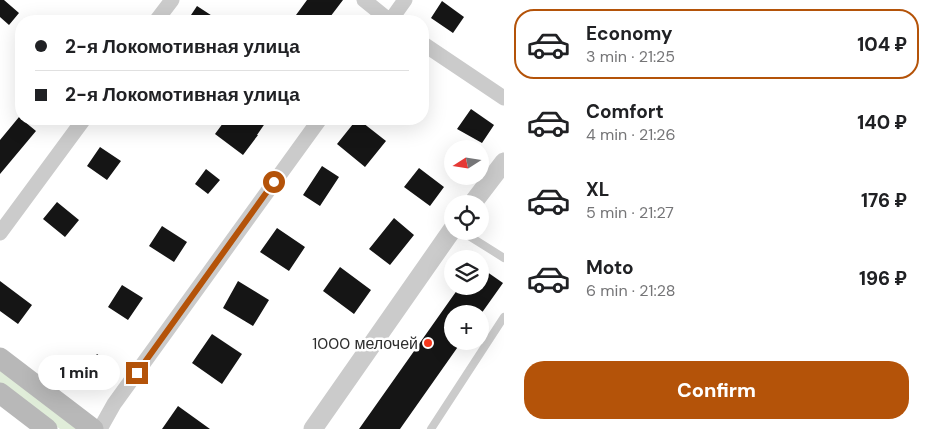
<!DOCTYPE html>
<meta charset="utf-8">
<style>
:root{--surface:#fff;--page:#f6f6f6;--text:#202124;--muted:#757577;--line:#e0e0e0;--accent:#b45309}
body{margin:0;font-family:"DM Sans",sans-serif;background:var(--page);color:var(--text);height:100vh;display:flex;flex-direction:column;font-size:19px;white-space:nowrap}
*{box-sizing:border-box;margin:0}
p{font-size:16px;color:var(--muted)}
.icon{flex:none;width:28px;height:28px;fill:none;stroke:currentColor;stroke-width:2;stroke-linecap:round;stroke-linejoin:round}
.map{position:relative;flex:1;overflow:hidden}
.side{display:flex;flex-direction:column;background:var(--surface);width:425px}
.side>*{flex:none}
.banner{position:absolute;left:15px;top:15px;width:414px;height:110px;border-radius:20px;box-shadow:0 5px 20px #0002;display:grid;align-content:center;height:110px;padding:0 20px;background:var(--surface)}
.needle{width:32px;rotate:258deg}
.tools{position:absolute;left:444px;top:140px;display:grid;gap:10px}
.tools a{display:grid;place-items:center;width:45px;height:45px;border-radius:50%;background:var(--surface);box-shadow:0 5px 20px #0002;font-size:25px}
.end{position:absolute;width:22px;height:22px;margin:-11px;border:6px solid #b45309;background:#fff;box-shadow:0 0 0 2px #fff}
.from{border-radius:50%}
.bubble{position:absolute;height:35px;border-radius:18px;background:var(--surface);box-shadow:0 5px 20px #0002;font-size:16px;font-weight:800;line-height:35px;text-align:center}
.banner b{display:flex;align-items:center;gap:18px;height:48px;font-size:19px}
.banner b+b{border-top:1px solid var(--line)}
.banner i{width:12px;height:12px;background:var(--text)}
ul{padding:9px 0 0;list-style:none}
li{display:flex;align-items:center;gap:15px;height:70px;margin:0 10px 8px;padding:0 10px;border:2px solid transparent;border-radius:20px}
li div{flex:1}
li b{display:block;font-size:19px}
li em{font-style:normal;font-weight:800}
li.current{border-color:var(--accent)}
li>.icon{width:45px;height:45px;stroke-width:1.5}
.button{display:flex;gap:10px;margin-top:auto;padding:10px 20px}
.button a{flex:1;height:58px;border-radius:20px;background:var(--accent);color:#fff;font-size:20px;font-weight:800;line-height:58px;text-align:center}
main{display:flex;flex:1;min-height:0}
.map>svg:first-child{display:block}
.green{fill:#e0edd9}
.building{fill:#151515}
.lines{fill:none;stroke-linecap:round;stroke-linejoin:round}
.service{stroke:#cbcbcb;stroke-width:8}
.minor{stroke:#cbcbcb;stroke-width:15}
.tertiary{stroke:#cbcbcb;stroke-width:19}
.secondary{stroke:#b8b8b8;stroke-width:21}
.route{stroke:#b45309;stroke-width:6}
.poi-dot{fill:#f7381d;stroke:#fff;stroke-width:2}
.labels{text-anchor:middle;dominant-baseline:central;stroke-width:5;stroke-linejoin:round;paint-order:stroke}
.poi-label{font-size:16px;fill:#2e2e2e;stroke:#fff;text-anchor:end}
</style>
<main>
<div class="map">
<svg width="504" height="429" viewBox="0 0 504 429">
<rect width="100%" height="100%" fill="#fff"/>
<path class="green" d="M0,367L80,429H60L0,383Z"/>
<path class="building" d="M0,0H4L19,13L9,25L0,17Z
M307,0H343L327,21H304L296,15Z
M442,1L464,17L453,33L431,18Z
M197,6L220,21H187Z
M471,109L494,125L482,143L457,129Z
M19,117L36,131L0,174V140Z
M226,119H268L257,135H258L243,155L215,134Z
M357,119H358L386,141L365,167L337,144Z
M100,147L121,161L107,180L87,166Z
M322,166L339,177L320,206L303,195Z
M419,168L444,187L430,206L404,187Z
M206,169L220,180L208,194L195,184Z
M57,202L79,220L65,237L43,219Z
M394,218L414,235L390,265L369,249Z
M162,226L187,242L174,262L149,246Z
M277,228L305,247L289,271L260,252Z
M340,267L371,290L354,314L323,291Z
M480,267L503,283L481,314H452V341H462L400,429H359L460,286H480Z
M0,281L32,305L18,324L0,311Z
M238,281L269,300L253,326L223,308Z
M122,285L143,298L128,320L108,307Z
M212,334L242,354L222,384L192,363Z
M97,354L109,363L95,382L83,372Z
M178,406L210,429H162Z"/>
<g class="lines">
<path class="service" d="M461,231L504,258
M431,429L504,317"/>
<path class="minor" d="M364,0L390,21
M156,21L172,0
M390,21L405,0
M422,43L504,98
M0,233L84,119
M100,429L114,404L320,119"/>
<path class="tertiary" d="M472,204L504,162
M313,429L452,230"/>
<path class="secondary" d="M0,358L93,429
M0,393L47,429"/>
</g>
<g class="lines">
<path class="route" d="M137,373L274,182"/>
</g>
<circle class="poi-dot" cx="428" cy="343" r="5"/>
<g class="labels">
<g class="poi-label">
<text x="418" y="343">1000 мелочей</text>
</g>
</g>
</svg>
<div class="tools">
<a><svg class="needle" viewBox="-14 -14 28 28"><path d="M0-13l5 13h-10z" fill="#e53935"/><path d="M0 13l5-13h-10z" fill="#757577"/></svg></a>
<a><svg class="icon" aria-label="locate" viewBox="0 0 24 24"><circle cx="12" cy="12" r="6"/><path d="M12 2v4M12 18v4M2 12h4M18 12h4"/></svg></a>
<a><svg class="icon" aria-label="layers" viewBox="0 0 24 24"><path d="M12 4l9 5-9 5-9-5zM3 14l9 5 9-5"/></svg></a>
<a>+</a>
</div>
<i class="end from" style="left:274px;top:182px"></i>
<i class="end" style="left:137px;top:373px"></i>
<div class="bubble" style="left:38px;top:355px;width:82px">1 min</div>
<div class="banner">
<b><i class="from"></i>2-я Локомотивная улица</b>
<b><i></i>2-я Локомотивная улица</b>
</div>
</div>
<section class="side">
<ul>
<li class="current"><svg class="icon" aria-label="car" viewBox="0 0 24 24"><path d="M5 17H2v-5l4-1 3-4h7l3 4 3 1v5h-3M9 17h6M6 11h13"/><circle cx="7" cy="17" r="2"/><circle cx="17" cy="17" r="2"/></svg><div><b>Economy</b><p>3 min · 21:25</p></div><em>104 ₽</em></li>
<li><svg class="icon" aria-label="car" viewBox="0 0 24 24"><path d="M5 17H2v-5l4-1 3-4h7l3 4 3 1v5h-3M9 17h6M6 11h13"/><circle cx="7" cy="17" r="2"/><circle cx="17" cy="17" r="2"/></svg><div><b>Comfort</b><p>4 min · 21:26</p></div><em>140 ₽</em></li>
<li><svg class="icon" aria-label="car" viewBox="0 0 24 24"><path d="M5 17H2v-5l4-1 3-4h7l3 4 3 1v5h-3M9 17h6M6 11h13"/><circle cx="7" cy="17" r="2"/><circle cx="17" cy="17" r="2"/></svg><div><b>XL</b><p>5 min · 21:27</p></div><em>176 ₽</em></li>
<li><svg class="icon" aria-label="car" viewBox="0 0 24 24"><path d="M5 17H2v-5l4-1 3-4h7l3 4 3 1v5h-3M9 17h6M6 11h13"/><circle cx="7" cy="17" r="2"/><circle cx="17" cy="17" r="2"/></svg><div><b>Moto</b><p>6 min · 21:28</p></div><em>196 ₽</em></li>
</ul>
<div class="button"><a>Confirm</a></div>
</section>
</main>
